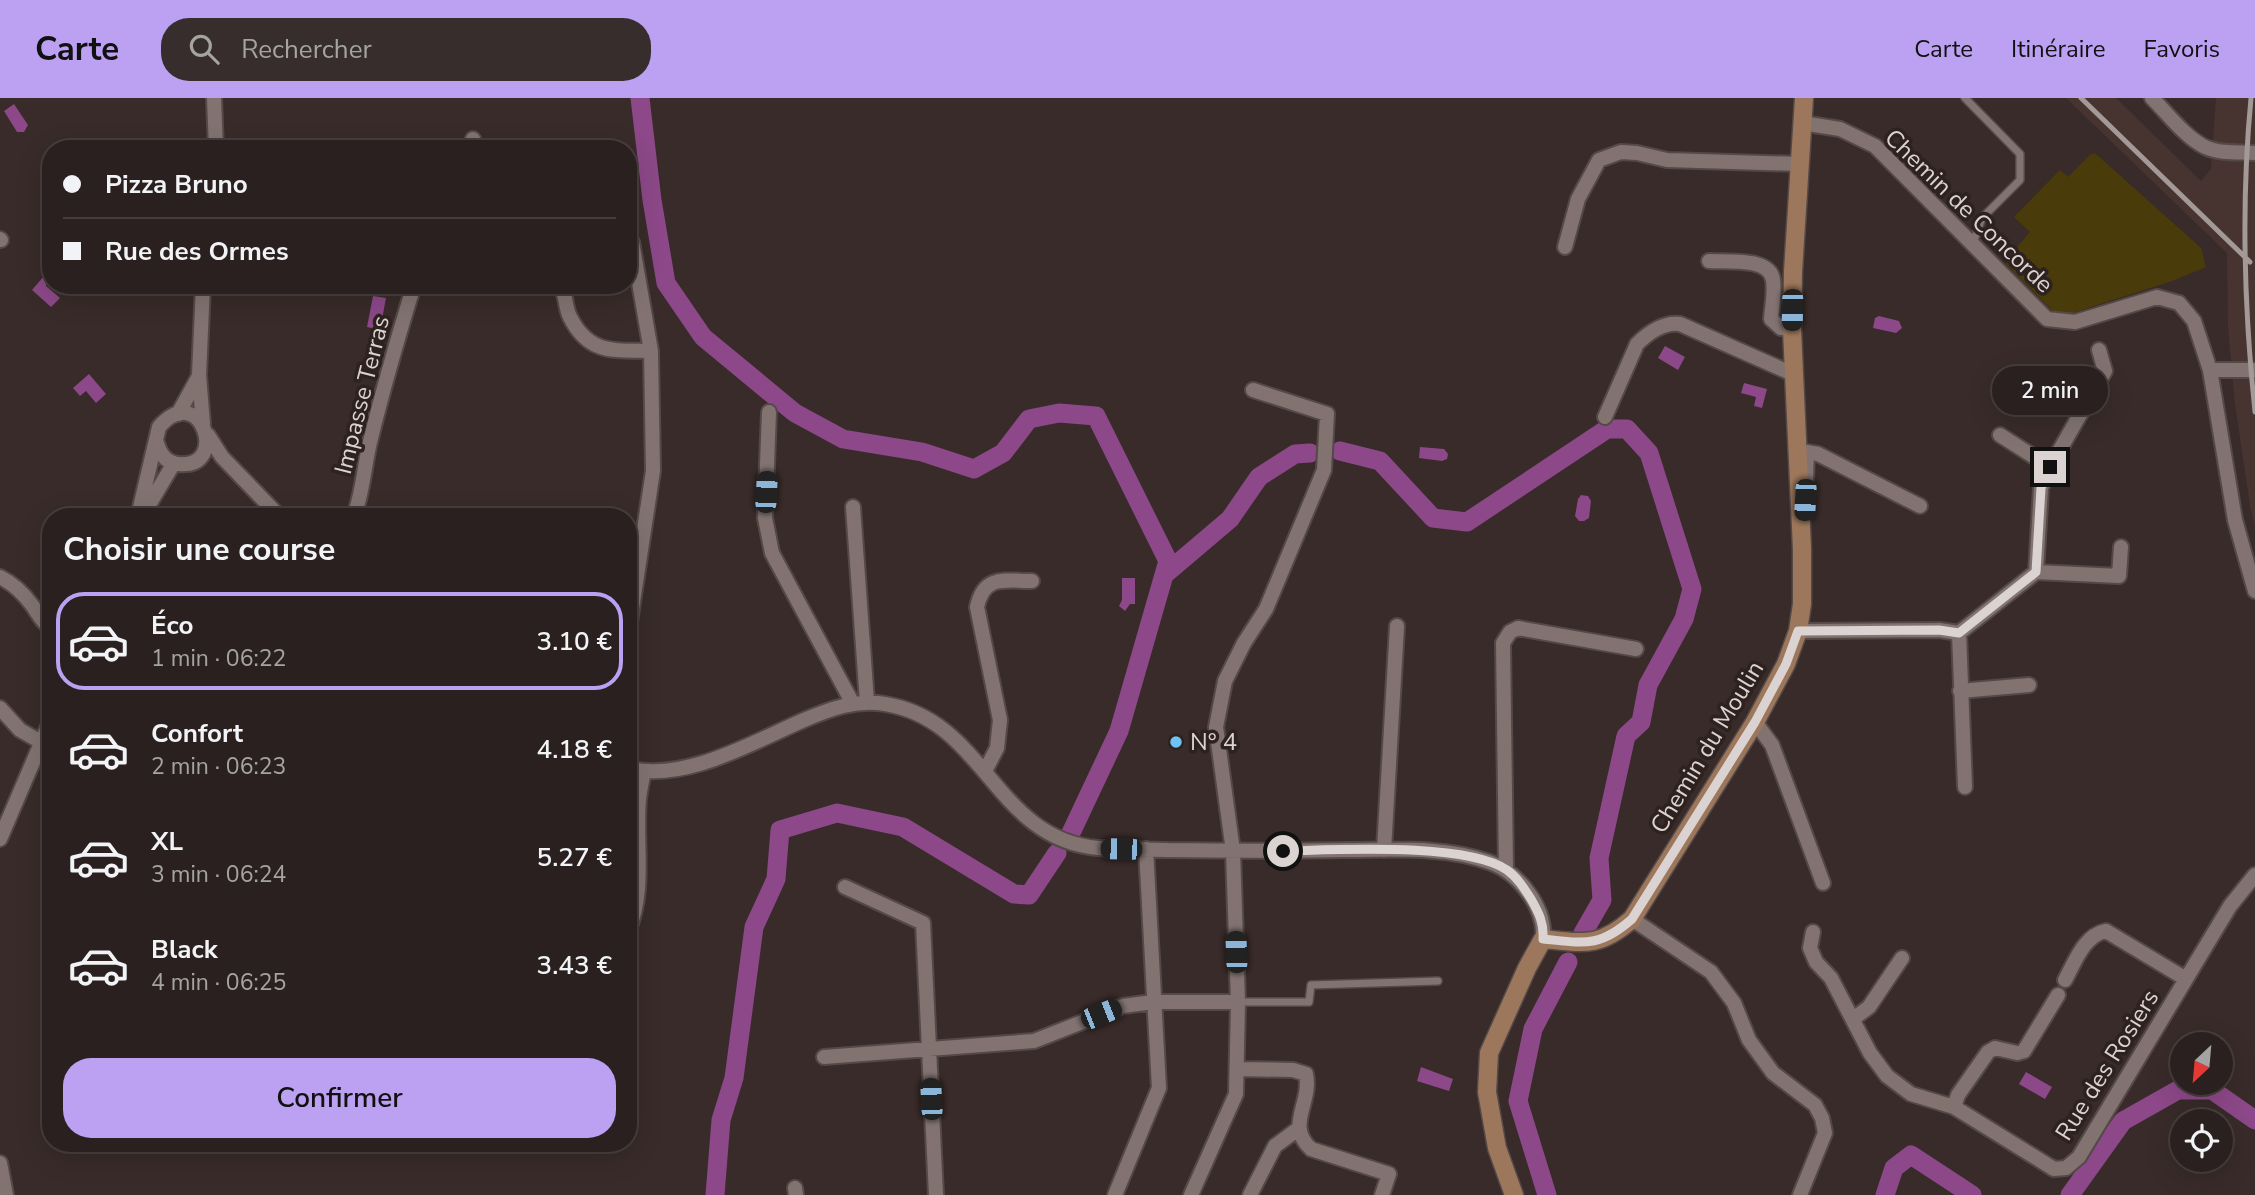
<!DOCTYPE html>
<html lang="fr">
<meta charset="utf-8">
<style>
:root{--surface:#2a201f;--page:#362d2c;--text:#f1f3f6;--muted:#a5a3a4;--line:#463e3d;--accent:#bca0f2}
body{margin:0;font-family:"Nunito Sans",sans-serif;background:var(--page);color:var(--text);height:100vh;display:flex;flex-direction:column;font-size:26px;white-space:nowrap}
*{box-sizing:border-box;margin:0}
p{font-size:23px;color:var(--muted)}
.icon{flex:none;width:38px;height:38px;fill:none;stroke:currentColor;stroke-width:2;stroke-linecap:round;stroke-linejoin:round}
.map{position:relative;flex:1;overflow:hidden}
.details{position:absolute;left:42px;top:410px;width:595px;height:644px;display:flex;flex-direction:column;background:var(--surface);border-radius:28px;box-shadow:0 7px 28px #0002,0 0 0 2px var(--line)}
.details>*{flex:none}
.hud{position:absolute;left:42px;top:42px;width:595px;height:154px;border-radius:28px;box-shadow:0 7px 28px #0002,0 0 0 2px var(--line);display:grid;align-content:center;height:154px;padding:0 21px;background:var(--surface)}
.needle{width:46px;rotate:206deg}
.buttons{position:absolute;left:2170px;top:934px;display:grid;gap:14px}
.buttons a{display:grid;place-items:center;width:63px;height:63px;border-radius:50%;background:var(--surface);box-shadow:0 7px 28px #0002,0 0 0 2px var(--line);font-size:35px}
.end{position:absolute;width:32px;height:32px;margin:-16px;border:9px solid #dbd3d1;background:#111;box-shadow:0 0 0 4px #111}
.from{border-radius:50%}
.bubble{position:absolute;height:49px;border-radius:24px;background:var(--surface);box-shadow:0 7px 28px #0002,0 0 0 2px var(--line);font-size:23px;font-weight:600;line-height:49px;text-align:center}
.car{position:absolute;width:21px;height:42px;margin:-21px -10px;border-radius:9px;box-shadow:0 0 5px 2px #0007;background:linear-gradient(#222 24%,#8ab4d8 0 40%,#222 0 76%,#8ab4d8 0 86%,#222 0)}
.hud b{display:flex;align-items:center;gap:24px;height:66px;font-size:26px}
.hud b+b{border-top:2px solid var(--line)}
.hud i{width:18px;height:18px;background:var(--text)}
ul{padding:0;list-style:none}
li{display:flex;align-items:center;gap:21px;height:98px;margin:0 14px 10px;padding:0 7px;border:4px solid transparent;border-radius:28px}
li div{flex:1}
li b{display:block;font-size:26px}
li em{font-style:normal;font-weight:600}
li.on{border-color:var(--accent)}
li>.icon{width:63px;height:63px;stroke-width:1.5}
h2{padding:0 21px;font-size:32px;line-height:84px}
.primary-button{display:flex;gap:14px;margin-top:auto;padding:14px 21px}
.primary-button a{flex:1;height:80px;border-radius:28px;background:var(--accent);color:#111;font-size:28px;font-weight:600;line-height:80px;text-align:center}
header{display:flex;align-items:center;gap:42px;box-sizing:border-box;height:98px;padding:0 35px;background:var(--accent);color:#111}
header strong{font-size:33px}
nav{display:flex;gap:38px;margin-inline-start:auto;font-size:24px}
.search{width:490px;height:63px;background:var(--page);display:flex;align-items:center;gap:18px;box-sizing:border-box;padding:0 24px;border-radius:28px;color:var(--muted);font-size:26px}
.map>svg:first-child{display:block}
.built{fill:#473330}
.green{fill:#4a3b0b}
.water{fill:#8c4888}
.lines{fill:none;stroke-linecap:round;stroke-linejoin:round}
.canal{stroke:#8c4888;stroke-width:19}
.lane-casing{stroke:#544947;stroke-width:10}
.street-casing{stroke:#544947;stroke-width:18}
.secondary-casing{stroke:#544947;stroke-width:21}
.lane{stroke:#827371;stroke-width:7}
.street{stroke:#827371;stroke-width:14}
.secondary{stroke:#9c775b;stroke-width:18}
.rail{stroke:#a39997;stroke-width:5}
.route{stroke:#dbd3d1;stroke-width:9}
.poi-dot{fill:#70c1f4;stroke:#2e221f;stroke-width:2.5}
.labels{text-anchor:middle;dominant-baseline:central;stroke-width:7;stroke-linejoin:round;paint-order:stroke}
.street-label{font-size:24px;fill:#dbd3d1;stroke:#2e221f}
.poi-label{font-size:24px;fill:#dbd3d1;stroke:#2e221f;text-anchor:start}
</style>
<header>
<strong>Carte</strong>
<div class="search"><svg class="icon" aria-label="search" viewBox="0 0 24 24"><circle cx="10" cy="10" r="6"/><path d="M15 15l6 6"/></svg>Rechercher</div>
<nav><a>Carte</a><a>Itinéraire</a><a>Favoris</a></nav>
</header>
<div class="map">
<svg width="2255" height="1097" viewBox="0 0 2255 1097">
<rect width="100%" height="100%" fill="#382b29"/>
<path class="built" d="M2066,0H2116L2201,83L2211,71L2216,0H2255V428L2250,408L2235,306L2228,230L2227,155Z"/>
<path class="green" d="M2091,56H2096L2201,150L2206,169L2172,183L2063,218L2054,214L2007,167L2006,162L2030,134L2014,119L2060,72L2068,79Z"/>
<path class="water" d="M14,6L28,27L24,34H17L4,13Z
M44,178L47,181L46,188L60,200L51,209L32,192Z
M373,198L386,200L380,232L367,229Z
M1879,218L1899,223L1902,230L1896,235L1873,230L1875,220Z
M1665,248L1685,259L1678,272L1658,260Z
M89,276L106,296L96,305L86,293L80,298L73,290Z
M1744,285L1767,291L1762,310L1754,308L1756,299L1741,295Z
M1420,349L1444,351L1448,356L1447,361L1442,363L1419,360Z
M1581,397L1588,398L1591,403L1589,420L1584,423H1579L1575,418L1578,401Z
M1122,480H1135V506H1130L1125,513L1119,508L1122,502Z
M1421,969L1453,981L1449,993L1417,983Z
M2026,974L2052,989L2045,1001L2019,986Z"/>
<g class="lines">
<path class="canal" d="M640,0L652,102L666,185L703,239L795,315L843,341L922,354L974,371L1003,355L1029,321L1059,315L1096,318L1168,463L1119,633L1070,737
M1340,353L1380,363L1433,420L1467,424L1607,331H1627L1649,355L1692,491L1684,521L1648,587L1641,624L1626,638L1599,760L1602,802L1583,835
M1164,477L1230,421L1259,379L1295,356L1310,355
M715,1097L721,1022L734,980L754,829L776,781L780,732L837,715L903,729L1014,796L1029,797L1057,755
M1547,1097L1518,1003L1533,931L1568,864
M1885,1097L1894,1070L1911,1057L1972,1097
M2070,1097L2123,1023L2178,992H2212L2255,1022"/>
<g class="lane-casing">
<path id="lane" d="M1965,0L2020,56V82L1982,120L1973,145
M1238,904H1309L1311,887L1438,883"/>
</g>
<g class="street-casing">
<path id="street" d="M214,0L216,51
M2152,0C2168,16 2185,39 2205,49C2220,56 2240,54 2255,55
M1802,25L1840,31L1875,48L2047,221L2075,224L2157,199L2179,205L2194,223L2210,272L2235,422L2255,493
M469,51L473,41
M0,141L1,142
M1565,149L1578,101L1599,62L1621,54L1637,55L1667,62L1799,66
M1709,163C1727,164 1770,159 1773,182C1775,194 1772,208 1771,221L1781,230L1792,231
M203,187L199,277L203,326
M561,187C566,197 565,209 570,219C589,257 614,252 651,253
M2210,272H2255
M769,314L765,420L772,455L853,606
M178,316L199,278
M1605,319L1637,246C1648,235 1664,224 1680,226L1793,276
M208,337L222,359L279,418
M2050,369L2105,273L2099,252
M1806,381L1807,354L1818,356L1920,408
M853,409L867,604
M143,417L174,365
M138,418L159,329C201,281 230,371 179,366C166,365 160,356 157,345
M354,418C363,394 364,369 370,344C383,291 398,239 414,187
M2036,474L2119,478L2121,449
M0,479C12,485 24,496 32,507C38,515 42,525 51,530
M1798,533L1939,532L1959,535L2036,474L2041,390L2050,369L2000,337
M1959,535L1965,689
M628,537L653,373L651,253L632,144
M1960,593L2029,587
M0,610L20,632L41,644
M1755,624L1772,647L1823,785
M628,670C684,685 753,644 804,622C830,611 856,601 885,606C986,622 994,741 1098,750C1120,752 1144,751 1167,752C1227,753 1287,753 1347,752C1393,752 1445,748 1489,764C1518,774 1546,809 1543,841
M985,673L997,650L1000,622L977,509C984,476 1005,483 1032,483
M0,741L51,622
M1384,752L1397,528
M1506,772L1503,545L1510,534L1518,530L1636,551
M845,789L923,825L936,1097
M1632,821L1711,874L1734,905L1749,942L1773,975L1815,1007L1822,1020L1825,1035L1800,1097
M628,833C646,793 635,743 639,701C640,692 642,683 644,673
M1813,834L1810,850L1816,864L1831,880L1870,955L1887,978L1911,996L1954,1009
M2065,882C2075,864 2084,837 2106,833L2186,881
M2058,897L2024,953L2017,955L1995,950L1988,954L1958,997L1954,1009L2054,1071L2066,1070L2079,1059L2230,808L2255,777
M1853,921L1869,909L1902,860
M824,959L1034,943L1123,908L1153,904H1238
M1237,971L1293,972L1306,976C1312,1006 1285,1027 1311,1051L1389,1076L1382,1097
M0,1065L6,1097
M795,1090L796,1097
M1115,1097L1159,990L1146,751
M1191,1097L1236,996L1238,904L1233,753L1216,629L1225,583L1244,545L1266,511L1324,372L1327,316L1253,292
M1250,1097L1275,1048L1298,1031"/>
</g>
<g class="secondary-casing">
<path id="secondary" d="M1514,1097L1497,1050L1487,994L1489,955L1527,870L1543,841C1584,845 1599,850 1632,821L1755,624L1786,566L1798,533L1802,506V451L1792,231L1793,174L1804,0"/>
</g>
<use href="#lane" class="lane"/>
<use href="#street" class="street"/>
<use href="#secondary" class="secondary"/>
<path class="rail" d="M2081,0L2250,164
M2251,0C2241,104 2244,210 2255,314"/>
</g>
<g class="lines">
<path class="route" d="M1283,753C1336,752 1465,744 1507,772C1517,779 1524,790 1531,801C1539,815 1544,825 1543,841C1584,845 1599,850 1632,821L1755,624L1786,566L1798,533L1939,532L1959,535L2036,474L2041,390L2050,369"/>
</g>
<circle class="poi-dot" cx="1176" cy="644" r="7"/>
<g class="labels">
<g class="street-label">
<text transform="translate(1969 113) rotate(44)">Chemin de Concorde</text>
<text transform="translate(362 297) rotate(-76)">Impasse Terras</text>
<text transform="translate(1707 649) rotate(-59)">Chemin du Moulin</text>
<text transform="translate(2107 967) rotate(-58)">Rue des Rosiers</text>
</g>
<g class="poi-label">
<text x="1190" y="644">N° 4</text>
</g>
</g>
</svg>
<div class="buttons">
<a><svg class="needle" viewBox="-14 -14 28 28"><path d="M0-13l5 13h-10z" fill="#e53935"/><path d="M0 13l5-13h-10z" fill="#a5a3a4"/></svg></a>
<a><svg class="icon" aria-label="locate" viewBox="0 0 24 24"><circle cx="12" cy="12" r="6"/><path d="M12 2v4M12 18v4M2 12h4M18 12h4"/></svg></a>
</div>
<i class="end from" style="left:1283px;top:753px"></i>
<i class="end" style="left:2050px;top:369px"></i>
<div class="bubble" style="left:1992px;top:268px;width:116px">2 min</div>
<i class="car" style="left:1792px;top:212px;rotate:181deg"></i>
<i class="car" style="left:766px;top:394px;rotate:3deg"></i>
<i class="car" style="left:1805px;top:402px;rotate:183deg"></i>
<i class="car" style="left:1121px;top:751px;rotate:271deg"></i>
<i class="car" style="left:1236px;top:854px;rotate:358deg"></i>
<i class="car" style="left:1101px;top:916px;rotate:68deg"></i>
<i class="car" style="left:931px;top:1001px;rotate:357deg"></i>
<div class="hud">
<b><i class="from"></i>Pizza Bruno</b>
<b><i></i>Rue des Ormes</b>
</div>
<section class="details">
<h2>Choisir une course</h2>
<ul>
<li class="on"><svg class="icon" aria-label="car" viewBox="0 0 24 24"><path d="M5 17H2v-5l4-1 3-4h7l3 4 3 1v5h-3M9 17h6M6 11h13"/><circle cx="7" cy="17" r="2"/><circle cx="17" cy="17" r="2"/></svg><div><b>Éco</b><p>1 min · 06:22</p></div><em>3.10 €</em></li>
<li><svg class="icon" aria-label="car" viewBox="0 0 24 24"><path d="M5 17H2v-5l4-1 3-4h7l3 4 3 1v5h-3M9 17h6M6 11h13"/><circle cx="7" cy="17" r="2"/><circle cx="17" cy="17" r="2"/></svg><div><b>Confort</b><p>2 min · 06:23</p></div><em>4.18 €</em></li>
<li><svg class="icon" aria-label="car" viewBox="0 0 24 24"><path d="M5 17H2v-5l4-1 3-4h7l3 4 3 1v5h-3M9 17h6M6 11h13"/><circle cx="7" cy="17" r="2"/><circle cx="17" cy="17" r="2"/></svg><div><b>XL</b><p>3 min · 06:24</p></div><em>5.27 €</em></li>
<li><svg class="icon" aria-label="car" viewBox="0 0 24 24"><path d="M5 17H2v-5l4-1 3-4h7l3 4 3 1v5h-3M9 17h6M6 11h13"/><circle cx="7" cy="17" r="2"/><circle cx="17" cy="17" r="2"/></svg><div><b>Black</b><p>4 min · 06:25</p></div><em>3.43 €</em></li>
</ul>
<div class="primary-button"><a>Confirmer</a></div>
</section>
</div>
